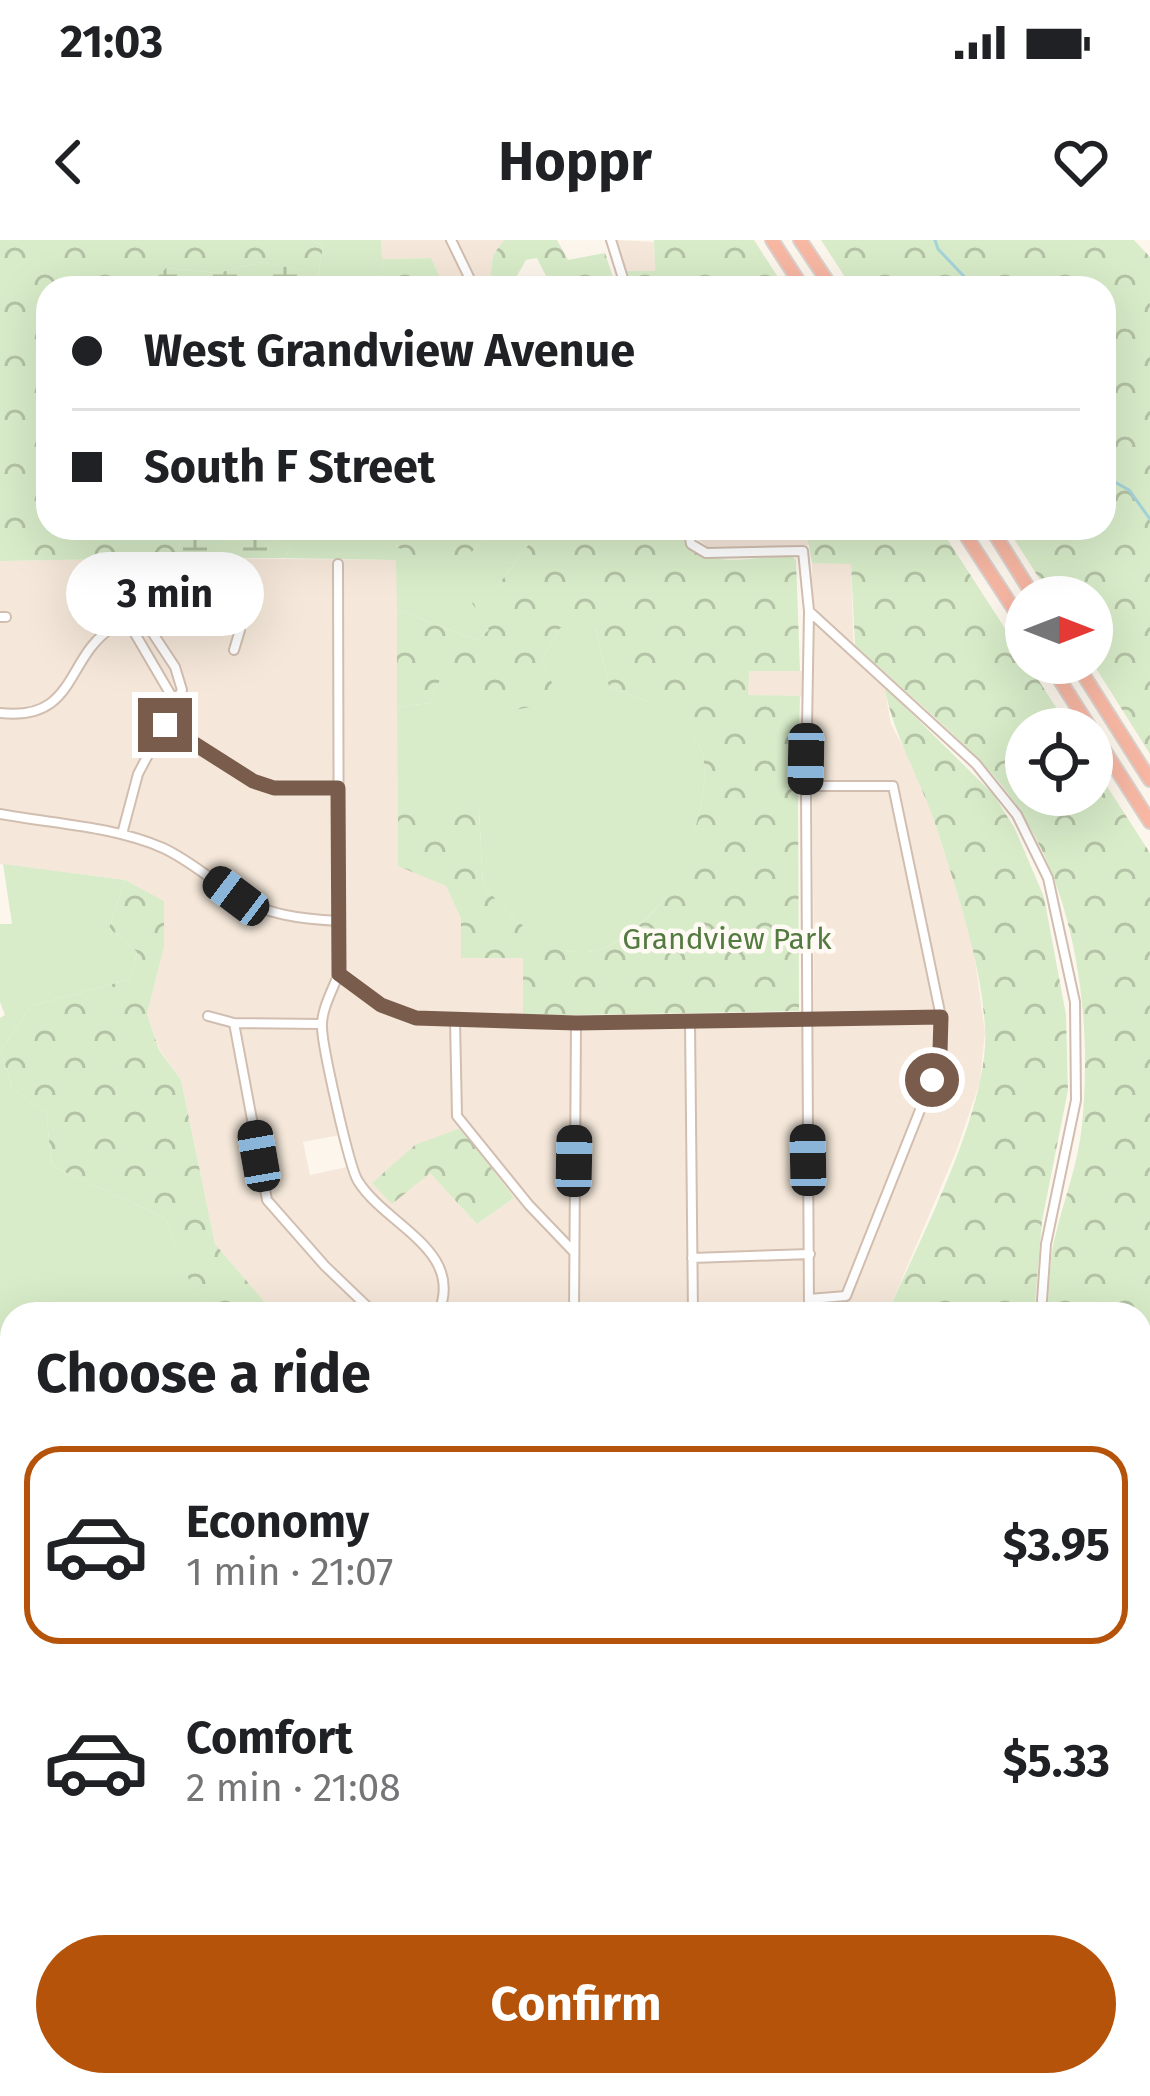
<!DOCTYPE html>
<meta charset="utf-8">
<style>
:root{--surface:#fff;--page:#f2f2f2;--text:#202124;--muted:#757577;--line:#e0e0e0;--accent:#b45309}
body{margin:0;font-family:"Fira Sans",sans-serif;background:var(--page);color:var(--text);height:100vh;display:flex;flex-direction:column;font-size:45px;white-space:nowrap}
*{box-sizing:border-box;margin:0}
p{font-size:39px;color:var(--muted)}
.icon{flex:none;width:66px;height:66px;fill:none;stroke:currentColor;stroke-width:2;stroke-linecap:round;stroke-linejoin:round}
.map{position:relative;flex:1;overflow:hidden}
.sheet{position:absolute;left:0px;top:1062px;width:1152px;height:795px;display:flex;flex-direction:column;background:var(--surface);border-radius:36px 36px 0 0;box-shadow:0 12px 48px #0002}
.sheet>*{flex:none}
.hud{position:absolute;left:36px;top:36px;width:1080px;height:264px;border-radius:36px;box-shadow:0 12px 48px #0002;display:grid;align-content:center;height:264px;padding:0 36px;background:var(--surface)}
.needle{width:78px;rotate:90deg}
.fabs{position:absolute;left:1005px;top:336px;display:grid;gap:24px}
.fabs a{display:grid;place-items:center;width:108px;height:108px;border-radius:50%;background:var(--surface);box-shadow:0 12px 48px #0002;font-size:60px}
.end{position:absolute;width:54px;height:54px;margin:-27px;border:15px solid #7a5c4d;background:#fff;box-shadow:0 0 0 6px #fff}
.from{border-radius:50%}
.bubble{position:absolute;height:84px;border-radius:42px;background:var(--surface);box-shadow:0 12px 48px #0002;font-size:39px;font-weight:700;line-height:84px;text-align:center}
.car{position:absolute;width:36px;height:72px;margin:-36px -18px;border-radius:15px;box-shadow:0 0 9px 3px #0007;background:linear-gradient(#222 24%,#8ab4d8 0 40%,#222 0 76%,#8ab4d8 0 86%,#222 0)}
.hud b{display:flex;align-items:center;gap:42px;height:114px;font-size:45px}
.hud b+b{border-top:3px solid var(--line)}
.hud i{width:30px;height:30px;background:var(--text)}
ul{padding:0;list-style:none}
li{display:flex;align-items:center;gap:36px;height:198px;margin:0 24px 18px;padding:0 12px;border:6px solid transparent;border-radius:36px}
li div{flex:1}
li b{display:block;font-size:45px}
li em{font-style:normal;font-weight:700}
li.current{border-color:var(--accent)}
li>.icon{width:108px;height:108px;stroke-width:1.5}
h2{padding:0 36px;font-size:54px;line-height:144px}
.cta{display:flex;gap:24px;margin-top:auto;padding:24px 36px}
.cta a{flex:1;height:138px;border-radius:72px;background:var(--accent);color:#fff;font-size:48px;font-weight:700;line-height:138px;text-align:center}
.status{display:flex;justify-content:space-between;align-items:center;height:84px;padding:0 60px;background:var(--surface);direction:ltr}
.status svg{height:33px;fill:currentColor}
header{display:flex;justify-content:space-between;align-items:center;height:156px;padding:0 36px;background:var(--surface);font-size:54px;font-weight:700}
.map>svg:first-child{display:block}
.residential{fill:#f5e8da;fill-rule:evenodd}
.green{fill:#d8ecc9}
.forest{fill:url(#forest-crowns)}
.wetland{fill:url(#wetland-marsh)}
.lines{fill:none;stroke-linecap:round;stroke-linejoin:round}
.stream{stroke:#a5d3da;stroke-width:3}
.minor-casing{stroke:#d1beb0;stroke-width:12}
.tertiary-casing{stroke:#d1beb0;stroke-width:14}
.trunk-casing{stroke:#dad1cd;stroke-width:16}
.motorway-casing{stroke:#dad1cd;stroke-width:16}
.minor{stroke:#fff;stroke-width:8}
.tertiary{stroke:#fff;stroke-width:9}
.trunk{stroke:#f9c8a4;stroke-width:12}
.motorway{stroke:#f7b7a3;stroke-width:12}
.rail-casing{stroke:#b9a8c9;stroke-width:8}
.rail{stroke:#fffaf3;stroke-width:3;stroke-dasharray:9;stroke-linecap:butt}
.route{stroke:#7a5c4d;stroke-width:15}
.labels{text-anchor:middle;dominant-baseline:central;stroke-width:9;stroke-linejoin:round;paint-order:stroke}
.park-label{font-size:30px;fill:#537a41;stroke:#fffaf3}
</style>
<div class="status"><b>21:03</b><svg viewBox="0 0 49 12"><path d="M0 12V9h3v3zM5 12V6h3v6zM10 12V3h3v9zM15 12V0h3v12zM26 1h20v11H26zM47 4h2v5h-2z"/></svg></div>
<header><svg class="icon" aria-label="back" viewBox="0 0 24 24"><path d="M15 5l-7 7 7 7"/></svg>Hoppr<svg class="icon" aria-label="heart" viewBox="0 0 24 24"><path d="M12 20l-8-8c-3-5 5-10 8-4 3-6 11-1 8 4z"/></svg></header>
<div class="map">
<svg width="1150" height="1856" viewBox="0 0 1150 1856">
<defs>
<pattern id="forest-crowns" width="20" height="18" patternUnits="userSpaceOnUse" patternTransform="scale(3)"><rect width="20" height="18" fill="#d8ecc9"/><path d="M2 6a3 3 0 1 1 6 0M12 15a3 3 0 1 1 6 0" fill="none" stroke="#b4c2a5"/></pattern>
<pattern id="wetland-marsh" width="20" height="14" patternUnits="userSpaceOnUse" patternTransform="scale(3)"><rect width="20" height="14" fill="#d8ecc9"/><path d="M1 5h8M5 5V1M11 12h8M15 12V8" fill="none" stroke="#b4c2a5"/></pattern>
</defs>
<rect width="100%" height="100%" fill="#fdf6ec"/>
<path class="residential" d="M381,0H504L493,15L489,48H445L431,18L382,19Z
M617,0L654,2L655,31H626Z
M695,288H806L811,305L712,310L699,300Z
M175,318L397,320L399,625L446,646L461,679L523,718L524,786L814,782L812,457L748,455V431H812V323H851L854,416L884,446L891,484L925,549L973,705L985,792L980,842L956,912L887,1074H275L215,1004L181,840L159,809L147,774L164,707L125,640L0,624V321ZM340,895L347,927L310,935L303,902ZM430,933L514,958L477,984Z
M1140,1189H1150V1374H1140Z
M0,1234L12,1240V1623L0,1626Z
M1150,1774V1856H838L881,1845H1140V1777Z"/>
<path class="green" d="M311,0H381L384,48H316L323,6Z
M302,288H391L397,307L467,318L491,288H541L499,344L473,363L489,390L476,400L397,370L396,320L284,318Z
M560,388H596L609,447C646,461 680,469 699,505C717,539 686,633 662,661C645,682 615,710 588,712C544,717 510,673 483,646L479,570L467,559H398L397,467L430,463L441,437L464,436L560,460L541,421Z
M3,624L125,640L109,688L137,712L131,739L31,766L1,810L12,848L46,872L52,926L165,978L191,1044L213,1074H12V1240L0,1234V778L5,775L0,762V684H12Z
M40,1845H510L545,1856H35Z
M763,1845H881L838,1856H723Z"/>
<path class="forest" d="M0,0H311L323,6L316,48H311L301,30L260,22L218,33L166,28L155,40V48H48V288H198L183,299L175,318L0,321Z
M504,0H557L568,20L605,13L614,40L601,44V48H552L537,18L526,20L510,48H489L493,15Z
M654,0H754L785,48H632L626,31H655Z
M821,0H1134L1150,17V514L1092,422V357H1051L1007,288H1104V48H852Z
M431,18L445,48H384L382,19Z
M391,288H491L467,318L429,322L397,307Z
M541,288H683C696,334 752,317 790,315L796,320L800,431H749L748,455L800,456L799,492H807L798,545L799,771L523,776V718H461V679L446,646L398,626V559H467L479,570L483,646C510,673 544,716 588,712C615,710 646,682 662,661C686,632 717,539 699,505C679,469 646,461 609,447L596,388H560L541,421L561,461L494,474L464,437H441L430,463L397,467V370L476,400L489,390L472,363L499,344Z
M806,288H940L1070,489H1026V555H1092V523L1150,613V1189H1140V1074H1047C1049,1050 1049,1024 1054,1001C1063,962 1078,925 1082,885C1094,763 1072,615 983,524C943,482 897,445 855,405L851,324L812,323Z
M884,446L993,554L1015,589L1044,657L1066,775L1068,850L1042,981L1034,1074H887C920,998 990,869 985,788C981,720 958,657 938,592C922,542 894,498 884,446Z
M125,640L164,661V707L147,774L159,810L181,840L215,1004L275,1074H213L191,1045L165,978L52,926L46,872L12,848L1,810L31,766L131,739L137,712L109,688Z
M461,888L514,958L477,984L430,933L392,964L372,943L415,905Z
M12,1690V1819L0,1820V1693Z"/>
<path class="wetland" d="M260,22L302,30L311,48H155L154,40L166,28L218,33Z
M198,288H302L284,318H175L183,299Z"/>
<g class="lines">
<path class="stream" d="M935,0L938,9L975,48
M1104,236L1129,250L1150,279"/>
<g class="minor-casing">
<path id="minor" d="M451,0L469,37
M611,0L626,48
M688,288L691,304L706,313L803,311L809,371L806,546L809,1074
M338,324L339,733C333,749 321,770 322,787C322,805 349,927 358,941C386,986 466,1010 438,1074
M810,372L976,524L1017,575L1048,638L1075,762L1076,860L1046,1004L1041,1074
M0,377H6
M127,380L175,462
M0,473C77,482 65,417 113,387C150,364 194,369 235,368L240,390L234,410
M165,485L253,541L274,548H338
M806,546H893L941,777L940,811L932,840L846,1056L809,1059
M0,574C54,584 113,586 163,608C189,620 209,638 233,654C265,675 301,679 339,681
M122,594L138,534L182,450L175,427L140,374
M339,733L381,765L415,778L576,783L941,777
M208,776L234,783L321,784
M455,780L457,876L529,965L573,1011
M690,782L693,1074
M234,783L267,960L325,1026L375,1074
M692,1018L810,1014
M574,1074L576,783
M1140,1323H1150
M0,1334L12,1347
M0,1508L12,1516
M1140,1577H1150
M1140,1833H1150
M884,1856L925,1845
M1033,1856V1845"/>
</g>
<g class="tertiary-casing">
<path id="tertiary" d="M1140,1485L1150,1486"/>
</g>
<g class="trunk-casing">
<path id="trunk" d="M593,1856L633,1845
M686,1856L727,1845"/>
</g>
<g class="motorway-casing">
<path id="motorway" d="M772,0L803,48
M800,0L832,48
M961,288L1026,388
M991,288L1034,357
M1049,423L1091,489
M1076,423L1150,540
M1092,491L1150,582
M1140,1709L1150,1707
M1140,1733L1150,1730"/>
</g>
<use href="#minor" class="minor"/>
<use href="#tertiary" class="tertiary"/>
<use href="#trunk" class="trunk"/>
<use href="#motorway" class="motorway"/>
<g class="rail-casing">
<path id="rail" d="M1140,1446L1150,1444
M0,1688L12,1686"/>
</g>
<use href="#rail" class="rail"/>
</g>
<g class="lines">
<path class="route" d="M165,485L253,541L274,548H338L339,734L381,765L416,778L576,783L941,777L940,811L932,840"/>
</g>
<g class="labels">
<g class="park-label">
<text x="727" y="699">Grandview Park</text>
</g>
</g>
</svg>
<div class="fabs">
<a><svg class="needle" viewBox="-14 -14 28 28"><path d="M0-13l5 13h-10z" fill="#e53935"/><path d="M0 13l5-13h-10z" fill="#757577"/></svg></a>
<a><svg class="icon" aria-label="locate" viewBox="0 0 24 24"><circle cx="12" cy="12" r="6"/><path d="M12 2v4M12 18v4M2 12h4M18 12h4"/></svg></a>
</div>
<i class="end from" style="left:932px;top:840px"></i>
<i class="end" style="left:165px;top:485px"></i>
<div class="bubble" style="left:66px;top:312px;width:198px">3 min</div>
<i class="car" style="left:806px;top:519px;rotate:181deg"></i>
<i class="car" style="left:236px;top:656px;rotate:307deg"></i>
<i class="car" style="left:259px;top:916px;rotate:350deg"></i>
<i class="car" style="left:808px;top:920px;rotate:359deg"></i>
<i class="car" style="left:574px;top:921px;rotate:1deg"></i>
<div class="hud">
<b><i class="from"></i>West Grandview Avenue</b>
<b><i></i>South F Street</b>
</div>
<section class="sheet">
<h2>Choose a ride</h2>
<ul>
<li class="current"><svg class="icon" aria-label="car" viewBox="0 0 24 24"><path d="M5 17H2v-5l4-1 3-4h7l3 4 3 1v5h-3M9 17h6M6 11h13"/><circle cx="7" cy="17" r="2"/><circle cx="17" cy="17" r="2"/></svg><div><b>Economy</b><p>1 min · 21:07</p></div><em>$3.95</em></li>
<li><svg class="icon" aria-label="car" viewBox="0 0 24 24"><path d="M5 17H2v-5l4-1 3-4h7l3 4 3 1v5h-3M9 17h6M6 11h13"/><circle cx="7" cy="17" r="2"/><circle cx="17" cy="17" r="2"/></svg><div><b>Comfort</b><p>2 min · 21:08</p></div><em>$5.33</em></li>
</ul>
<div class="cta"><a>Confirm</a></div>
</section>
</div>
